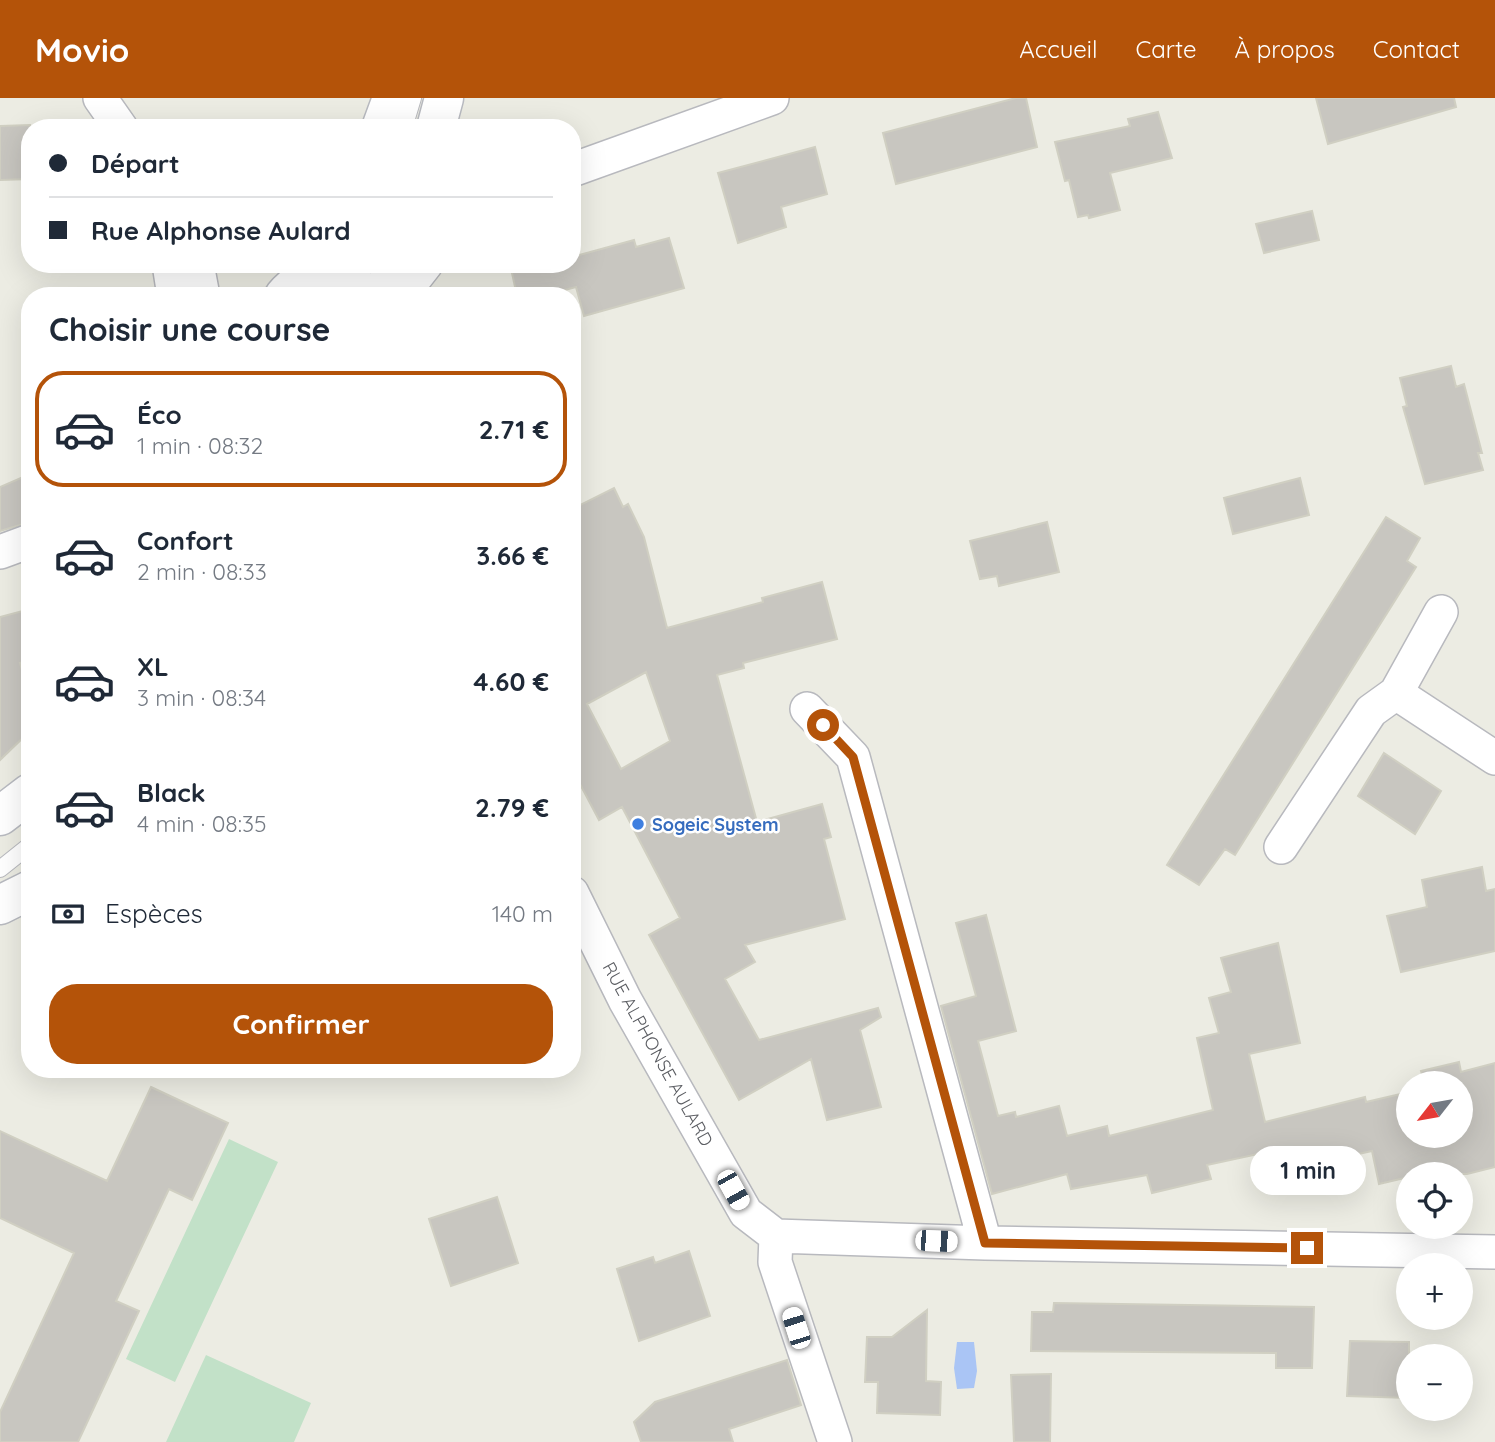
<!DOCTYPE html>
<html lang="fr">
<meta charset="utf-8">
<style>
:root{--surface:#fff;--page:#f6f6f7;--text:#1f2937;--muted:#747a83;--line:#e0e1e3;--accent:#b45309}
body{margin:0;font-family:Quicksand,sans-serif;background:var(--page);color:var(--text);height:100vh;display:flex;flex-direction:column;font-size:26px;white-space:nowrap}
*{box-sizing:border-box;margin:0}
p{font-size:23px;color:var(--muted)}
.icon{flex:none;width:38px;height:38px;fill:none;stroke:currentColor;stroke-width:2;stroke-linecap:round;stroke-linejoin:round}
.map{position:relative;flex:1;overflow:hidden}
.details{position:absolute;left:21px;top:189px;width:560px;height:791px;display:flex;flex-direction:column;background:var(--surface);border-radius:28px;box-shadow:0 7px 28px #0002}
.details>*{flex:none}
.top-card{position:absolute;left:21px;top:21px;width:560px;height:154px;border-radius:28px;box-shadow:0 7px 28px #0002;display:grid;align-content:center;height:154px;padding:0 28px;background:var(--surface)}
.needle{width:46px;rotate:239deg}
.tools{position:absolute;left:1396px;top:973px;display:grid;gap:14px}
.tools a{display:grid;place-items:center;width:77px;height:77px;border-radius:50%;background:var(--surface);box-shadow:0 7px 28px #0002;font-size:35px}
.end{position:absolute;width:32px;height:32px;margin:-16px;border:9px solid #b45309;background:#fff;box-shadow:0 0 0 4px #fff}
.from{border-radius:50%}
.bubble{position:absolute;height:49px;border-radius:24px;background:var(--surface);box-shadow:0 7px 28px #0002;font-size:23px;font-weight:800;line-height:49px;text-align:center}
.car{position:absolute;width:21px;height:42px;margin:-21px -10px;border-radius:9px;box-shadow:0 0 5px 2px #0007;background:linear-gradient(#fff 24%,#345 0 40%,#fff 0 76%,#345 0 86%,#fff 0)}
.top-card b{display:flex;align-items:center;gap:24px;height:66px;font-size:26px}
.top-card b+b{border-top:2px solid var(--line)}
.top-card i{width:18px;height:18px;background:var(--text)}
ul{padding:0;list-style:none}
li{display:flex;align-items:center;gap:21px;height:116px;margin:0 14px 10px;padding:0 14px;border:4px solid transparent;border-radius:28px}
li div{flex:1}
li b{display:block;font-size:26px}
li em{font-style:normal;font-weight:800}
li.active{border-color:var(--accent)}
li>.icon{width:63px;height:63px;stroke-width:1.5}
h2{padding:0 28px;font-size:32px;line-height:84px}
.pay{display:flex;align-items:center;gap:18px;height:77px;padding:0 28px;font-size:26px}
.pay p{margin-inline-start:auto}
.primary-button{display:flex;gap:14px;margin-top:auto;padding:14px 28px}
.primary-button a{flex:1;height:80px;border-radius:28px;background:var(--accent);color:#fff;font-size:28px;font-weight:800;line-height:80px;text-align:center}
header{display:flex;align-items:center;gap:42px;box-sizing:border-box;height:98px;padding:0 35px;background:var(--accent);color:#fff}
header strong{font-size:33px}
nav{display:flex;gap:38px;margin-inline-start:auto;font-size:24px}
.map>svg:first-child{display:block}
.green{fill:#c2e1c8}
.water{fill:#aac5f5}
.building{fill:#c8c6c0;stroke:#d0cfc2;stroke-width:2;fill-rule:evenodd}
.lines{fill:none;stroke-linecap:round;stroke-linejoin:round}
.lane-casing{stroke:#b8b9be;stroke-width:18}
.street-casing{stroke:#b8b9be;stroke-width:36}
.secondary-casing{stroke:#b8bac0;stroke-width:41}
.lane{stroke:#fff;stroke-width:16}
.street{stroke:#fff;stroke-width:33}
.secondary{stroke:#fff;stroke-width:38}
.route{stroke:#b45309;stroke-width:9}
.shop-dot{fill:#3f7fe0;stroke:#fff;stroke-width:2.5}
.labels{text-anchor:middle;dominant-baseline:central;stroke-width:5;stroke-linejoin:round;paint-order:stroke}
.shop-label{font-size:18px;font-weight:bold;fill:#366cbe;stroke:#fff;text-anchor:start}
.street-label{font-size:18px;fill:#5b5d62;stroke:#fff}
</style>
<header>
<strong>Movio</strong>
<nav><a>Accueil</a><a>Carte</a><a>À propos</a><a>Contact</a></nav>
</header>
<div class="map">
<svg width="1495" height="1344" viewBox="0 0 1495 1344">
<rect width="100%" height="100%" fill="#ecece3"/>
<path class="green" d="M229,1041L278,1064L175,1284L126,1261Z
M206,1257L311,1305L294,1344H166Z"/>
<path class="water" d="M957,1244H974L977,1273L974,1290L957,1291L954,1270Z"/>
<path class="building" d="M1016,0H1026L1037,49L896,86L883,35Z
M1316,0H1454L1456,9L1328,46Z
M1158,14L1172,60L1110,75L1120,112L1089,120L1088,117L1078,119L1069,82L1065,83L1055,44L1130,28L1128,21Z
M30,27V81L0,82V28Z
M815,49L827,96L781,109L786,129L738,145L718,75Z
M1312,113L1319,142L1264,155L1256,126Z
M669,140L684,190L584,218L576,189L542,198H517L510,166H572V159L634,142L636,149Z
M1451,268L1456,289L1464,286L1482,355H1478L1483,372L1425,386L1403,309L1407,308L1400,280Z
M30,376V424L0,433V389Z
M1300,380L1309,417L1233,436L1224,400Z
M614,390L623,409L628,406L644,439L667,530L763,504L762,500L822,484L837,541L743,565L744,570L717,577L757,724L822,706L831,739L824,741L845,821L745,847L755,864L725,881L759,942L878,910L881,919L860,932L881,1009L827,1022L811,961L739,1002L649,837L680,820L622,709L599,722L572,671V411ZM646,574L670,643L621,671L587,606Z
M1386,419L1420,440L1407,463L1416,469L1235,757L1225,751L1199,787L1167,767Z
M1047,424L1059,474L999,488L997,478L980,481L970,443Z
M30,511V562L20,565L30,601V633L0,662V519Z
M1384,655L1441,693L1415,736L1358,698Z
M1482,769L1486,793L1495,791V853L1401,874L1387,818L1427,809L1422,782Z
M986,817L1016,933L978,943L998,1018L1015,1014L1016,1019L1059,1008L1067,1038L1107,1028L1109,1038L1213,1012L1197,940L1219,935L1209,900L1231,894L1221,860L1278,845L1300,945L1249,956L1265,1024L1365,999L1366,1004L1409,994V1038H1461V985H1424L1421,973L1459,964L1461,974L1495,965V1069L1467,1076H1409V1079L1379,1086L1372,1053L1313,1066L1316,1080L1281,1090L1272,1053L1207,1067L1211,1081L1152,1095L1147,1077L1071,1091L1067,1076L992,1096L941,908L976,898L956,825Z
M151,989L228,1025L192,1102L169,1091L116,1203L139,1213L78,1344H0V1314L74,1155L0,1120V1033L107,1083Z
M497,1099L518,1165L451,1188L429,1121Z
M689,1153L710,1218L639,1243L617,1171L653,1159L655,1165Z
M1054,1205L1314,1209L1312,1270H1276V1255L1031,1253L1032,1214H1053Z
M927,1212L926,1283L941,1284L940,1317L877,1315L878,1284H865L867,1239H892Z
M1350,1243L1409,1244V1300L1347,1298Z
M787,1262L801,1307L729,1331L733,1344H641L634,1324L655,1304Z
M1051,1276L1050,1344H1014L1011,1277Z"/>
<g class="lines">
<g class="lane-casing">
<path id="lane" d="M404,30L413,0
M0,771L30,747"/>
</g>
<g class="street-casing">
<path id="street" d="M100,0L121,30
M572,72L772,0
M169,166L174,198
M197,166L203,198
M401,198L426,166
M0,454L30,443
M1396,595L1441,514
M807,611L853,659L985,1145
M1281,749L1371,613L1396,595L1495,660
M572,795L625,902L746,1115L776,1138L985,1145L1495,1154
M776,1138L775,1164L835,1344"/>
</g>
<g class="secondary-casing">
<path id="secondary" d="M381,30L392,0
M436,30L444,0
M315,174L348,184L371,198
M284,198C295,184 310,178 323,166
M388,198L390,166
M0,718L30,695
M0,807L30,792"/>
</g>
<use href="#lane" class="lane"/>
<use href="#street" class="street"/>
<use href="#secondary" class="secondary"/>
</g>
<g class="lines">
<path class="route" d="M823,627L853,659L985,1145L1307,1150"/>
</g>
<circle class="shop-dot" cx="638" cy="726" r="7"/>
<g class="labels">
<g class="shop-label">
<text x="652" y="726">Sogeic System</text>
</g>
<g class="street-label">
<text transform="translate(658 956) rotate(61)">RUE ALPHONSE AULARD</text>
</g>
</g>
</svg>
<div class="tools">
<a><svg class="needle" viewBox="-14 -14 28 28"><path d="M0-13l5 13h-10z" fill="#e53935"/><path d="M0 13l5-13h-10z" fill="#747a83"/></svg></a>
<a><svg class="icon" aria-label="locate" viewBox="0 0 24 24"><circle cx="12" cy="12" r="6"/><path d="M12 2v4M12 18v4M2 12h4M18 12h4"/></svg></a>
<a>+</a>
<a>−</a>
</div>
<i class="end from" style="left:823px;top:627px"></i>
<i class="end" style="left:1307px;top:1150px"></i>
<div class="bubble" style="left:1250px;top:1048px;width:116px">1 min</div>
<i class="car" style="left:733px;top:1092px;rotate:151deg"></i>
<i class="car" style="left:936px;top:1143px;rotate:92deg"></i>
<i class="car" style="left:796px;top:1230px;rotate:342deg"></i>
<div class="top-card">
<b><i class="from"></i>Départ</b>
<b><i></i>Rue Alphonse Aulard</b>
</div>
<section class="details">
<h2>Choisir une course</h2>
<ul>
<li class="active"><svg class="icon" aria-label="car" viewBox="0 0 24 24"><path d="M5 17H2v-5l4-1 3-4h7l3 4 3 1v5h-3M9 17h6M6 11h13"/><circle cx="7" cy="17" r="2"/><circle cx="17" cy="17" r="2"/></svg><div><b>Éco</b><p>1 min · 08:32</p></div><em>2.71 €</em></li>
<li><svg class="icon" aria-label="car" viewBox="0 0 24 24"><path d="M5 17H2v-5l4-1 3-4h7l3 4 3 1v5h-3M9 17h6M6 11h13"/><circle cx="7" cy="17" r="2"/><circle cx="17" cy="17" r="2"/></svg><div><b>Confort</b><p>2 min · 08:33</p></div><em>3.66 €</em></li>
<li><svg class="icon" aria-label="car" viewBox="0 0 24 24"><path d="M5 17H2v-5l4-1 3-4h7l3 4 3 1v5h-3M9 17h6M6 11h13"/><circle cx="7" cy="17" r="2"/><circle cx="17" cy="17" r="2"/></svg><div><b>XL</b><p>3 min · 08:34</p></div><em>4.60 €</em></li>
<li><svg class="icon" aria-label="car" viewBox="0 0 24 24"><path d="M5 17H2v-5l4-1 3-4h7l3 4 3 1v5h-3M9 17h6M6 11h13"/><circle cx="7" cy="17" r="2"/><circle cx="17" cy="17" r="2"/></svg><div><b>Black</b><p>4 min · 08:35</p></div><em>2.79 €</em></li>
</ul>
<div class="pay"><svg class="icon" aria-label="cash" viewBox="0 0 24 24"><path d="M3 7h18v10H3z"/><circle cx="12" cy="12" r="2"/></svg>Espèces<p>140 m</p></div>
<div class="primary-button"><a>Confirmer</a></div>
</section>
</div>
